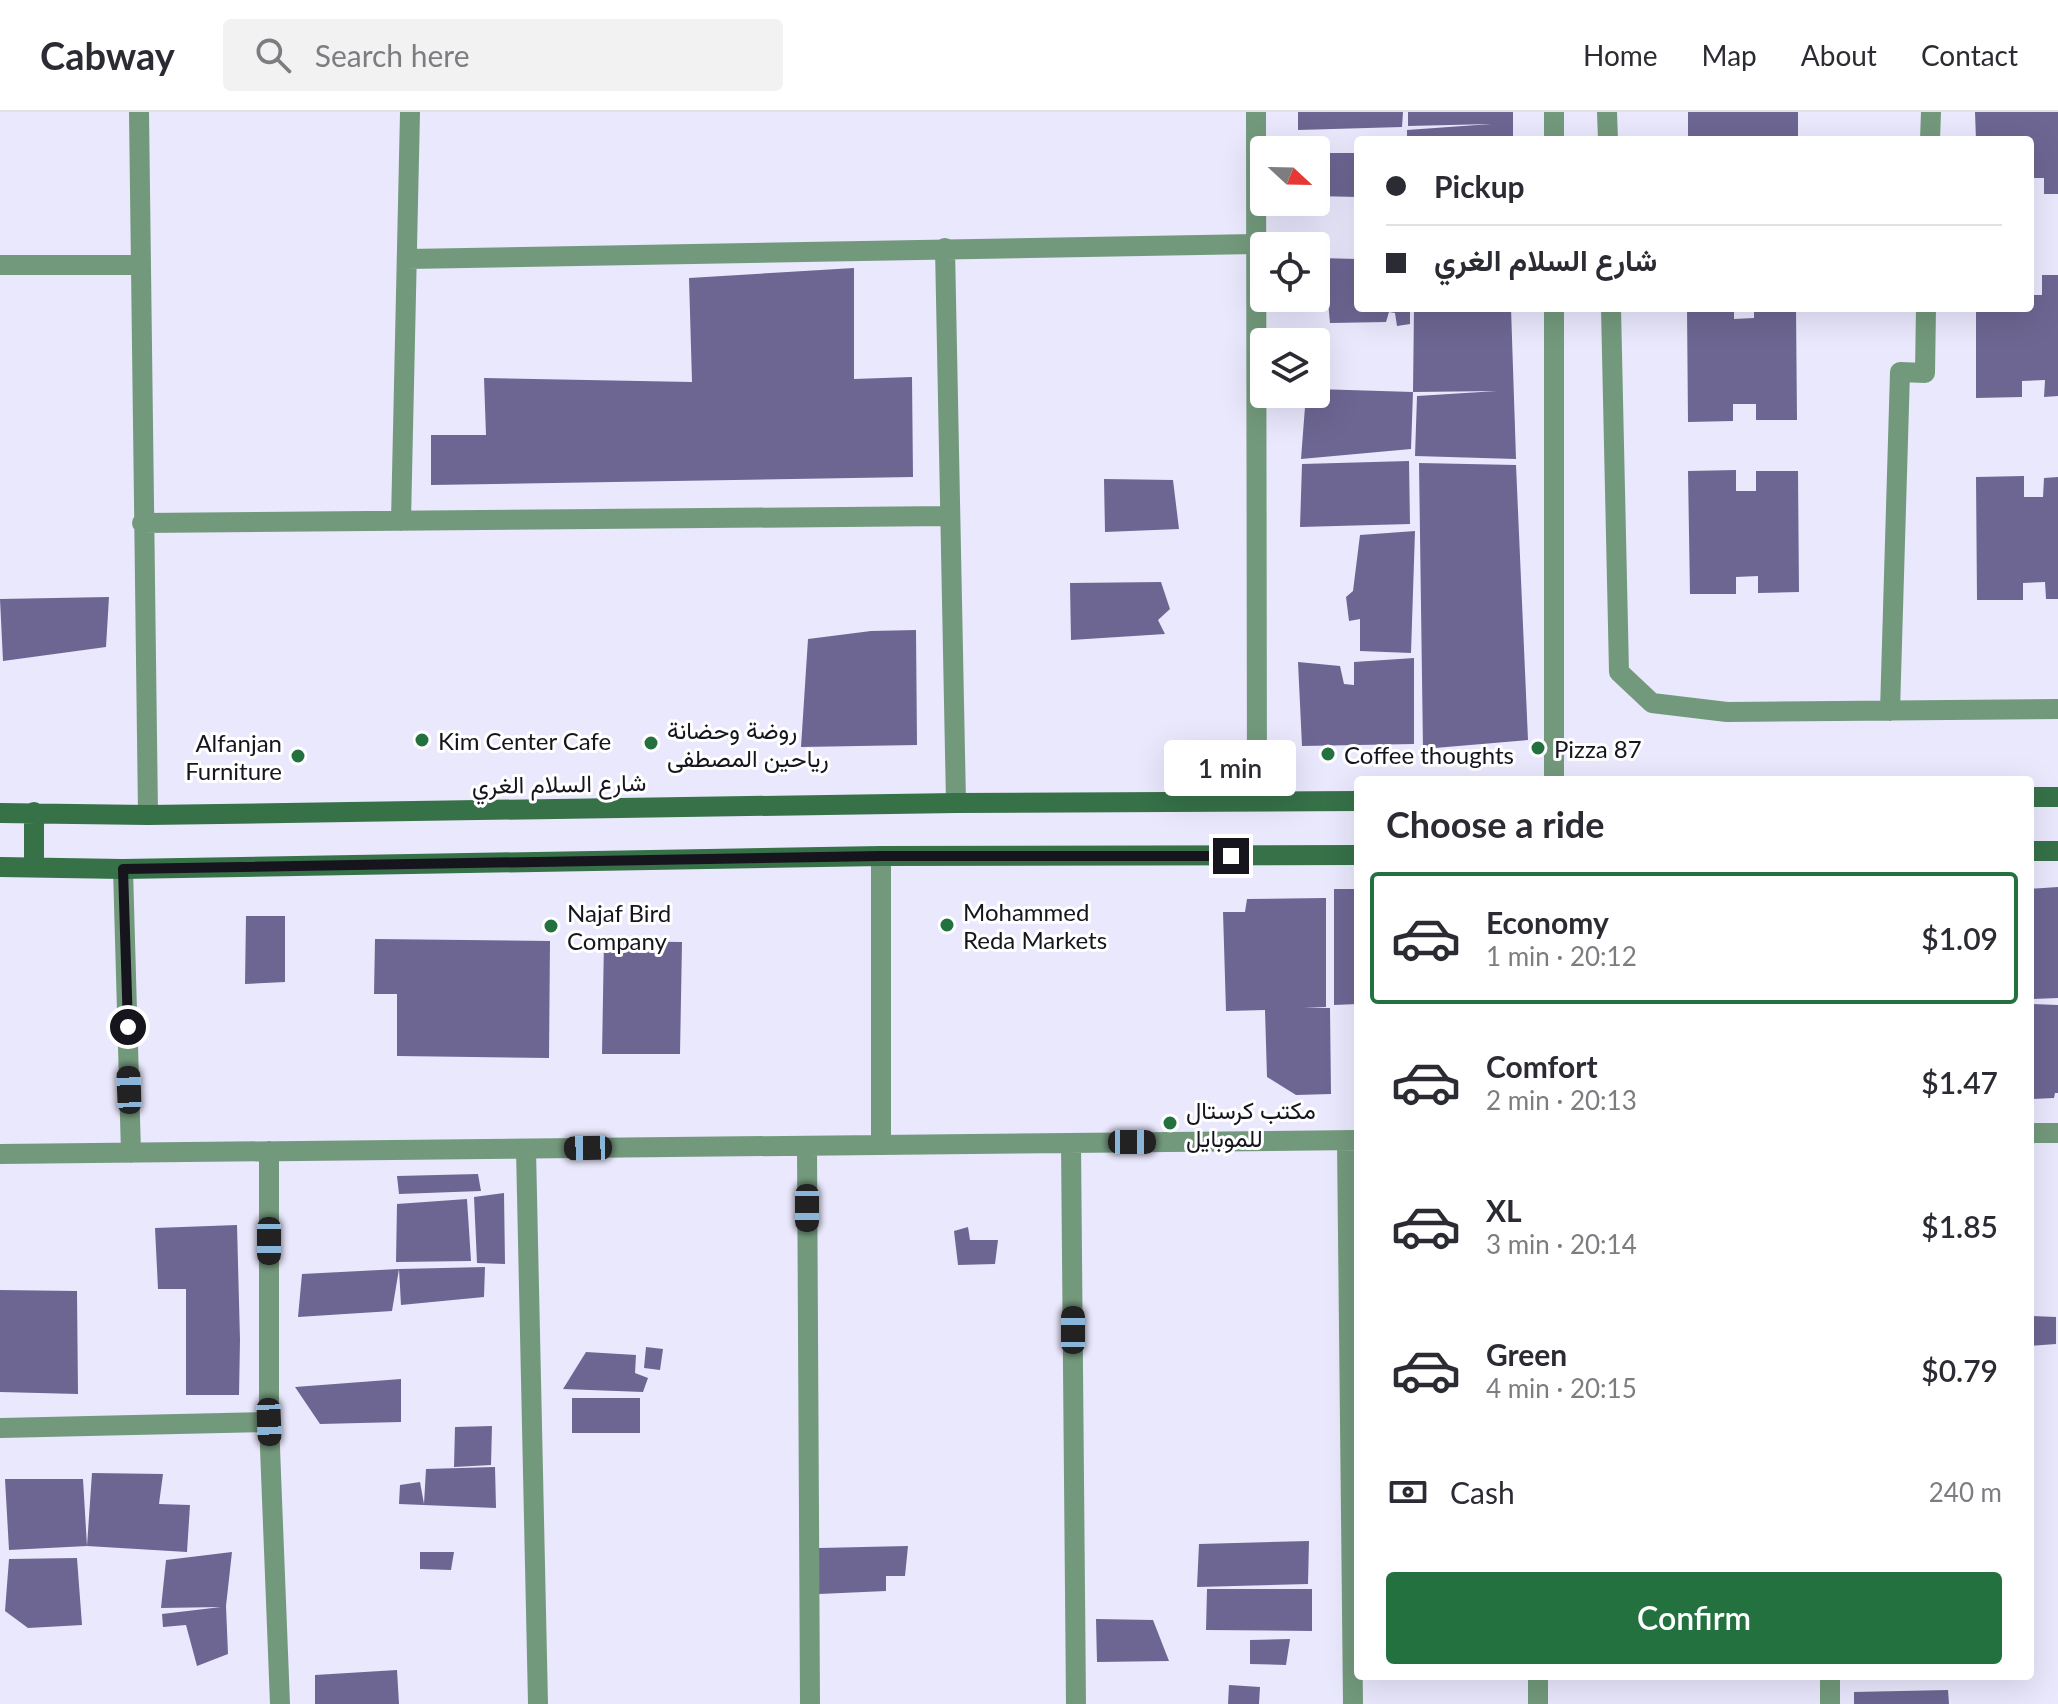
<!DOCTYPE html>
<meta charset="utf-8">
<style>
:root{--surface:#fff;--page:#f2f2f3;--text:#2b2b33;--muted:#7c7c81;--line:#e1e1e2;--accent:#247140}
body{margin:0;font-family:Lato,Vazirmatn,sans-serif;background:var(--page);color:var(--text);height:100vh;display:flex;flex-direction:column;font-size:30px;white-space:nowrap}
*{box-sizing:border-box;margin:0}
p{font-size:26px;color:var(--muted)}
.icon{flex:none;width:44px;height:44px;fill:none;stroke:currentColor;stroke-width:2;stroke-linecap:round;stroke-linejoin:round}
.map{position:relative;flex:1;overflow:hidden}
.drawer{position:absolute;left:1354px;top:664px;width:680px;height:904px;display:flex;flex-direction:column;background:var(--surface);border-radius:8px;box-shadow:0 8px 32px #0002}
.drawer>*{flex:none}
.top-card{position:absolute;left:1354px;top:24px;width:680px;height:176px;border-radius:8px;box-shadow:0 8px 32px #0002;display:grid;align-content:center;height:176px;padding:0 32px;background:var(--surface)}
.needle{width:52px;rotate:112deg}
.controls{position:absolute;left:1250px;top:24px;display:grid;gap:16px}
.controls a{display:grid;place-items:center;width:80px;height:80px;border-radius:8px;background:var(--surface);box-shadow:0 8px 32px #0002;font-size:40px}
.end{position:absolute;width:36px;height:36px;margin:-18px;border:10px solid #16151e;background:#fff;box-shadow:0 0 0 4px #fff}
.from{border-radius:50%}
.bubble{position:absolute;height:56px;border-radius:8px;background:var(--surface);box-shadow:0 8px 32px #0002;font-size:26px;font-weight:600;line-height:56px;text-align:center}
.car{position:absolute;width:24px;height:48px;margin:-24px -12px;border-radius:10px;box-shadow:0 0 6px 2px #0007;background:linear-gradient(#222 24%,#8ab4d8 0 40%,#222 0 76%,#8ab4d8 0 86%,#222 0)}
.top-card b{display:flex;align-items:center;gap:28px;height:76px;font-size:30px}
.top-card b+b{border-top:2px solid var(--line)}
.top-card i{width:20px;height:20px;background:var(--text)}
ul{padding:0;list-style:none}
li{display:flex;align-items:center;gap:24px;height:132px;margin:0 16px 12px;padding:0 16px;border:4px solid transparent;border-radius:8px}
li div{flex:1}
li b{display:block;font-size:30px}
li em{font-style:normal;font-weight:600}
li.active{border-color:var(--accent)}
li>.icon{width:72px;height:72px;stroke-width:1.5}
h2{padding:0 32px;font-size:36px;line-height:96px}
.pay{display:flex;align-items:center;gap:20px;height:88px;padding:0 32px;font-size:30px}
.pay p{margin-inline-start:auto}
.cta{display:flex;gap:16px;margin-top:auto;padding:16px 32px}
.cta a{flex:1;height:92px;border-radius:8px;background:var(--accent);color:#fff;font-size:32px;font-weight:600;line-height:92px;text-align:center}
header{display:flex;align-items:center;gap:48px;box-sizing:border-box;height:112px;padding:0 40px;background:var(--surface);border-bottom:2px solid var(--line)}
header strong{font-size:38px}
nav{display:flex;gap:44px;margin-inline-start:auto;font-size:28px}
.search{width:560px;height:72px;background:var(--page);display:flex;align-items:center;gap:20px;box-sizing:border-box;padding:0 28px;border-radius:8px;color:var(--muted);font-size:30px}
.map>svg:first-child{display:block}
.building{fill:#6d6693}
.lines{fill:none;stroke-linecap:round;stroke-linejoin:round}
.minor{stroke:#73997c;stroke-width:20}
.secondary{stroke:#367148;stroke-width:20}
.route{stroke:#16151e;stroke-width:10}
.poi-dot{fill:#247140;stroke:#fff;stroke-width:3}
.labels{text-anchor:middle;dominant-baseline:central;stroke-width:6;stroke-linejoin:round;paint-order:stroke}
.poi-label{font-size:24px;fill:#16151e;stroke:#fff;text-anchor:start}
.street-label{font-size:24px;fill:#16151e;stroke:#fff}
</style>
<header>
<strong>Cabway</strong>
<div class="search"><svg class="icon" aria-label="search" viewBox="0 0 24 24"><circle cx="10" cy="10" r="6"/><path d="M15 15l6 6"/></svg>Search here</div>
<nav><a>Home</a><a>Map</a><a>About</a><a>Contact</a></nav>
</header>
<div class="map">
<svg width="2058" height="1592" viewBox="0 0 2058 1592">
<rect width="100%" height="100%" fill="#eae8fd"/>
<path class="building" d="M1298,0H1403L1402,15L1298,18Z
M1408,0H1513V28H1407V18L1491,12L1408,14Z
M1688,0H1798V28H1688Z
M1975,0H2058V82H2044V66H2030V28H1976Z
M1316,41H1358V85L1316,84Z
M1318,146L1358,147V196H1410V212L1397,214L1395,201L1389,200L1386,210L1330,211L1328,189L1319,162Z
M854,156V267L912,265L913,365L431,373V323H486L484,266L692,270L689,166Z
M2042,163H2058V284L2044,285L2045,268L2022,269V285L1976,286V196H2030V183H2042Z
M1414,196H1511L1516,347L1415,344L1417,284L1497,279L1413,280Z
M1687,196H1734V207L1754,206V196H1796L1797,308H1756V292H1733V309L1688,310Z
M1316,277L1413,280L1411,337L1301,347L1306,282H1316Z
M1409,349L1410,412L1300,415L1302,352Z
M1419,351L1516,353L1528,628L1423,637Z
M1736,358V379H1756V359H1798L1799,480L1758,481V464L1736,465V482H1690L1688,359Z
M2024,364V385H2043L2044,366L2058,365V487H2046L2045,470L2023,471V488H1977L1976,365Z
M1104,367L1173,368L1179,417L1105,420Z
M1415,419L1411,541L1360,539V507L1349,509L1346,485L1353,479L1360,423Z
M1161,470L1170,497L1158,508L1165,522L1071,528L1070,471Z
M109,485L106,535L3,549L0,487Z
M916,518L917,633L801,635L808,527L871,519Z
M1414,546V632L1302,634L1298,550L1340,554L1344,572L1354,573V550Z
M2058,775V886L2030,887V777Z
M1334,777H1358V892L1334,893Z
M1326,786V895L1304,896H1330L1331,982L1296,983L1267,965L1265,898L1226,899L1223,800H1245L1247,787Z
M246,804H285V870L245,872Z
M375,827L550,829L549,946L397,944V882H374Z
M604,829L682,830L680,942H602Z
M2030,892L2058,893V981H2055L2054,986L2030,987Z
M478,1062L481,1079L399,1082L397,1064Z
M504,1081L505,1152L477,1151L474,1085Z
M467,1087L471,1149L396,1150L397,1092Z
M237,1113L240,1228L239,1283H186V1177H158L155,1116Z
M968,1115L970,1128H998L995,1152L958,1153L954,1119Z
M485,1155L484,1185L401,1193L399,1157Z
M399,1157L392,1199L298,1205L302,1162Z
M0,1178L77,1179L78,1282L0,1280Z
M2030,1204L2056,1205V1232L2030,1234Z
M646,1235L663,1237L660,1258L644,1256Z
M586,1240L636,1243L635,1261L648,1266L643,1280L563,1277Z
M401,1267V1310L320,1312L295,1275Z
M572,1286H640V1321H572Z
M492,1314L491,1353L454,1355L455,1315Z
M495,1355L496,1396L399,1392L400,1373L420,1370L424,1392L426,1357Z
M92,1361L163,1362L159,1392L190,1393L187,1440L87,1434Z
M5,1367H83L87,1434L9,1438Z
M1309,1429L1308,1472L1197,1475L1199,1432Z
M908,1434L905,1464H886V1479L819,1482V1436Z
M232,1440L226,1494L228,1542L197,1554L186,1513L163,1515L162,1502L221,1495L161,1496L166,1448Z
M420,1440H454L451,1458L420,1457Z
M77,1446L82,1513L28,1516L5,1499L9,1447Z
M1207,1477H1312V1519L1206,1518Z
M1096,1507L1153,1508L1169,1549L1097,1550Z
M1290,1527L1286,1553L1250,1552V1528Z
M397,1558L399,1592H315V1563Z
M1229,1573L1260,1575L1259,1592H1228Z
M1948,1578L1949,1592H1854V1580Z"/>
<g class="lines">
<path class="minor" d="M139,0L148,703
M1256,0L1257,689
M1554,0V28
M1607,0L1608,28
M1930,28L1931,0
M945,136L956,691
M407,147L1256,132
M0,153H141
M1554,196V668
M1611,196L1619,560L1652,591L1727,600L2058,597
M401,409L410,0
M142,411L950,404
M1890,599L1900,260L1925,261L1926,196
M881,744V1033
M123,757L131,1041
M2030,1021H2058
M1347,1028L1353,1592
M1071,1031L1076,1592
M807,1034L810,1592
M526,1037L538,1592
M269,1039V1310L280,1592
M0,1042L1358,1028
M0,1316L269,1310
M1538,1564V1592
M1830,1564V1592"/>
<path class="secondary" d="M2030,685H2058
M0,701L148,703L956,691L1358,689
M2030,739H2058
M0,755L123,757L881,744L1358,743
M34,755V700"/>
</g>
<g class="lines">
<path class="route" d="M128,915L123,757L881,744H1231"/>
</g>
<g class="poi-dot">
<circle cx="422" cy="628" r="8"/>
<circle cx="651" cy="631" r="8"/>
<circle cx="1538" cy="636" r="8"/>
<circle cx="1328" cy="642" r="8"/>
<circle cx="298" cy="644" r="8"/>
<circle cx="947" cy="813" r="8"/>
<circle cx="551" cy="814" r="8"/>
<circle cx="1170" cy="1011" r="8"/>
</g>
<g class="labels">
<g class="poi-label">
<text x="667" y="617">روضة وحضانة<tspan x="667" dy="28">رياحين المصطفى</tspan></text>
<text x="438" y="628">Kim Center Cafe</text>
<text x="282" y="630" text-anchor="end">Alfanjan<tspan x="282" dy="28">Furniture</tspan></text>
<text x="1554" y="636">Pizza 87</text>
<text x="1344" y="642">Coffee thoughts</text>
<text x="963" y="799">Mohammed<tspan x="963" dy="28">Reda Markets</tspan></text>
<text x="567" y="800">Najaf Bird<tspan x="567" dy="28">Company</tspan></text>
<text x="1186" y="997">مكتب كرستال<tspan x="1186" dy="28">للموبايل</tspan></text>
</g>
<g class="street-label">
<text transform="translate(559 671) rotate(-1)">شارع السلام الغري</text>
</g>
</g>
</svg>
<div class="controls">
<a><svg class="needle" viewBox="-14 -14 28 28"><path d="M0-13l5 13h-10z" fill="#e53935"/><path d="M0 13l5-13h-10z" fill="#7c7c81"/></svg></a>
<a><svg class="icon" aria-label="locate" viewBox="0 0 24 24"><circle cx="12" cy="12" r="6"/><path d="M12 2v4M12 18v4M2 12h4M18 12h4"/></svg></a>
<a><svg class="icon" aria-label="layers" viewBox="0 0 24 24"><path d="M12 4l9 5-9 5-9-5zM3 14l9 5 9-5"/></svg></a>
</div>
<i class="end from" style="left:128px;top:915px"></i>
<i class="end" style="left:1231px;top:744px"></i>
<div class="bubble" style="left:1164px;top:628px;width:132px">1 min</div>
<i class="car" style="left:129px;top:978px;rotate:358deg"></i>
<i class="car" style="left:1132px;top:1030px;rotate:90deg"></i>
<i class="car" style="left:588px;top:1036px;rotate:269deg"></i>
<i class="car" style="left:807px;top:1096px;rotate:180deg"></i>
<i class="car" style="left:269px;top:1129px;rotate:180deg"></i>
<i class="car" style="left:1073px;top:1218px;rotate:0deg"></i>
<i class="car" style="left:269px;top:1310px;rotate:178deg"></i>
<div class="top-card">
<b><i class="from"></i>Pickup</b>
<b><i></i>شارع السلام الغري</b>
</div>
<section class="drawer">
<h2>Choose a ride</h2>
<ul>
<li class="active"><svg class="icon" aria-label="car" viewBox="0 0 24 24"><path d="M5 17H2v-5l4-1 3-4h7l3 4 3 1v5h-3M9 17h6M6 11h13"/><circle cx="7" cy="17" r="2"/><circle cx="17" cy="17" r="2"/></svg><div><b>Economy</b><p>1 min · 20:12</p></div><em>$1.09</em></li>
<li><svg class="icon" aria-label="car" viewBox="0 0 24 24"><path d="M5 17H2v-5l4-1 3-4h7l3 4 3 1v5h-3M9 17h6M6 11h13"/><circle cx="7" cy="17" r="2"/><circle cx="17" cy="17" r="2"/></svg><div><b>Comfort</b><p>2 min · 20:13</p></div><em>$1.47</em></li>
<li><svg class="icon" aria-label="car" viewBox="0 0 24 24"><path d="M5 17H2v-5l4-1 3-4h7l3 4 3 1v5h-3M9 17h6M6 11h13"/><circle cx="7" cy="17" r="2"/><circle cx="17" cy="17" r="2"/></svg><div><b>XL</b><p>3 min · 20:14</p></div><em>$1.85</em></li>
<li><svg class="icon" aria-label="car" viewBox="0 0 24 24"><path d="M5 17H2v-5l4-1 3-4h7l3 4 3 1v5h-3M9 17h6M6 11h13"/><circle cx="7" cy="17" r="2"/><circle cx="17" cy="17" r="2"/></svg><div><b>Green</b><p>4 min · 20:15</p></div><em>$0.79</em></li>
</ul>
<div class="pay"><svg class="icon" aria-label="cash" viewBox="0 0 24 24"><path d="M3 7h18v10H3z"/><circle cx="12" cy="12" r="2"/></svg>Cash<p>240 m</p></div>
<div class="cta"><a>Confirm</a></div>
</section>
</div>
